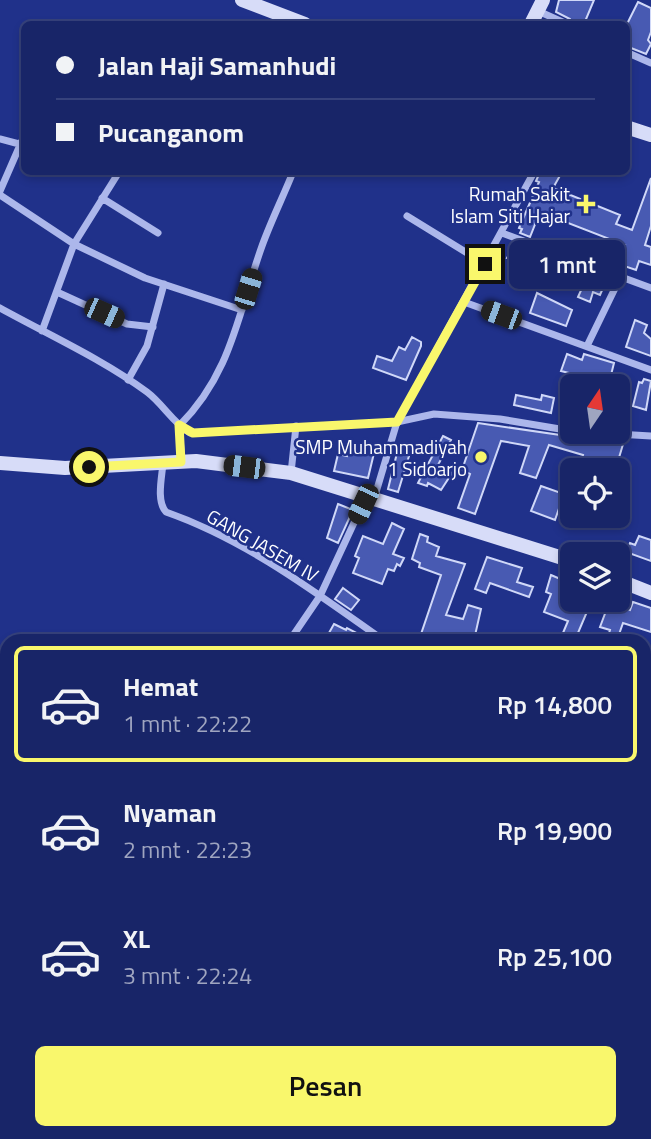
<!DOCTYPE html>
<html lang="id">
<meta charset="utf-8">
<style>
:root{--surface:#182568;--page:#253171;--text:#f1f3f6;--muted:#9fa5c0;--line:#36427c;--accent:#f9f76c}
body{margin:0;font-family:"Titillium Web",sans-serif;background:var(--page);color:var(--text);height:100vh;display:flex;flex-direction:column;font-size:26px;white-space:nowrap}
*{box-sizing:border-box;margin:0}
p{font-size:23px;color:var(--muted)}
.icon{flex:none;width:38px;height:38px;fill:none;stroke:currentColor;stroke-width:2;stroke-linecap:round;stroke-linejoin:round}
.map{position:relative;flex:1;overflow:hidden}
.sheet{position:absolute;left:0px;top:634px;width:651px;height:506px;display:flex;flex-direction:column;background:var(--surface);border-radius:21px 21px 0 0;box-shadow:0 4px 10px #0003,0 0 0 2px var(--line)}
.sheet>*{flex:none}
.banner{position:absolute;left:21px;top:21px;width:609px;height:154px;border-radius:10px;box-shadow:0 4px 10px #0003,0 0 0 2px var(--line);display:grid;align-content:center;height:154px;padding:0 35px;background:var(--surface)}
.needle{width:46px;rotate:13deg}
.fabs{position:absolute;left:560px;top:374px;display:grid;gap:14px}
.fabs a{display:grid;place-items:center;width:70px;height:70px;border-radius:10px;background:var(--surface);box-shadow:0 4px 10px #0003,0 0 0 2px var(--line);font-size:35px}
.end{position:absolute;width:32px;height:32px;margin:-16px;border:9px solid #f9f76c;background:#111;box-shadow:0 0 0 4px #111}
.from{border-radius:50%}
.bubble{position:absolute;height:49px;border-radius:10px;background:var(--surface);box-shadow:0 4px 10px #0003,0 0 0 2px var(--line);font-size:23px;font-weight:600;line-height:49px;text-align:center}
.car{position:absolute;width:21px;height:42px;margin:-21px -10px;border-radius:9px;box-shadow:0 0 5px 2px #0007;background:linear-gradient(#222 24%,#8ab4d8 0 40%,#222 0 76%,#8ab4d8 0 86%,#222 0)}
.banner b{display:flex;align-items:center;gap:24px;height:66px;font-size:26px}
.banner b+b{border-top:2px solid var(--line)}
.banner i{width:18px;height:18px;background:var(--text)}
ul{padding:12px 0 0;list-style:none}
li{display:flex;align-items:center;gap:21px;height:116px;margin:0 14px 10px;padding:0 21px;border:4px solid transparent;border-radius:10px}
li div{flex:1}
li b{display:block;font-size:26px}
li em{font-style:normal;font-weight:600}
li.active{border-color:var(--accent)}
li>.icon{width:63px;height:63px;stroke-width:1.5}
.action{display:flex;gap:14px;margin-top:auto;padding:14px 35px}
.action a{flex:1;height:80px;border-radius:10px;background:var(--accent);color:#111;font-size:28px;font-weight:600;line-height:80px;text-align:center}
.map>svg:first-child{display:block}
.lines{fill:none;stroke-linecap:round;stroke-linejoin:round}
.stream{stroke:#9faeec;stroke-width:3.5}
.building{fill:#485ab2;stroke:#d0d8f8;stroke-width:2}
.street{stroke:#acb7eb;stroke-width:7}
.secondary{stroke:#d7dcf8;stroke-width:14}
.route{stroke:#f9f76c;stroke-width:9}
.poi-dot{fill:#f9f76c;stroke:#20318a;stroke-width:2.5}
.labels{text-anchor:middle;dominant-baseline:central;stroke-width:5;stroke-linejoin:round;paint-order:stroke}
.poi-label{font-size:19px;fill:#fff;stroke:#20318a;text-anchor:end}
.street-label{font-size:19px;fill:#fff;stroke:#20318a}
</style>
<div class="map">
<svg width="651" height="1139" viewBox="0 0 651 1139">
<rect width="100%" height="100%" fill="#20318a"/>
<g class="lines">
<path class="stream" d="M644,817L651,820
M178,1139L180,1132"/>
</g>
<path class="building" d="M559,0H594L584,24H573L570,19L556,12Z
M638,2L651,8V32L648,40L651,44L646,54L626,46V26Z
M540,172H562L553,188L620,215L616,224L632,230L651,178V226L645,245L651,247V265L639,261L636,270L618,264L625,245L540,212L530,237L520,233L522,229L519,228L539,182L536,181Z
M515,244L548,262L543,272L507,258Z
M577,267L607,279L600,295L593,292L590,302L578,297L583,286L571,282Z
M537,293L572,310L566,326L530,313Z
M635,320L647,325L644,333L651,339V356L626,347Z
M412,337L421,342V346L406,380L373,368L377,356L392,361L399,347L405,350Z
M567,354L582,360L584,354L614,363L609,383L561,371Z
M644,379L651,381L646,410L633,406L639,382L642,383Z
M516,395L541,400L542,395L554,398L551,413L514,405Z
M478,423L608,442L609,440L624,441L615,471H578L583,455L549,445L536,478L520,473L529,446L501,441L475,514L458,508L470,474L462,470Z
M443,436L451,440L438,465L452,473L441,490L428,483L427,486L418,483Z
M349,448L374,453L368,478L334,471L338,454L347,456Z
M397,453L409,456L398,492L388,489Z
M541,486L564,494L555,520L531,511Z
M338,504L353,510L338,543L327,538Z
M392,523L404,529L393,554L404,558L400,566L397,564L394,571L388,569L382,584L353,573L359,558L355,556L363,536L383,544Z
M420,534L428,537L427,542L439,547L436,556L465,564L446,615L463,619L468,605L481,609L474,640H419L441,575L419,567L420,563L412,559Z
M639,536L651,540V561L626,552L630,543L635,545Z
M487,557L522,568L517,582L533,587L529,597L490,583L486,593L475,589Z
M551,575L572,584L568,600H592L575,640H560L568,621L544,612L551,594L546,592Z
M343,588L359,600L351,610L335,599Z
M633,602L651,608V632L623,623L617,640H607L610,630L600,627L609,603L630,610Z
M334,624L346,630L347,628L370,640H325Z"/>
<g class="lines">
<path class="street" d="M538,11L567,24
M626,52L651,63
M0,139L23,145
M0,191L24,136
M0,195L74,244L145,278L242,310
M102,198L158,233
M407,216L485,264
M502,233L651,288
M57,292L127,324L153,327
M464,302L651,370
M0,308C49,335 102,359 147,392C163,404 173,423 190,433L397,422L434,414L500,419L572,431
M42,331L74,244L119,172
M587,346L620,278
M128,380L147,346L164,284
M179,426C232,373 238,313 262,246C271,221 283,197 293,172
M179,426L182,462
M583,432L651,436
M163,463C162,477 156,501 166,512C246,540 315,592 383,640
M291,473L296,426
M374,499L397,422L534,172
M290,640L320,596L366,497
M0,744L7,747
M644,758L651,761
M0,914L7,903
M0,921L7,924
M644,1014L651,1024
M0,1118L7,1097
M644,1126L651,1130
M335,1132L353,1139
M567,1132L579,1139
M0,1136L6,1139
M273,1139L275,1132
M384,1139L386,1132
M442,1139L445,1132"/>
<path class="secondary" d="M242,0L305,24
M531,24L543,0
M626,127L651,135
M0,463L65,468L196,461L291,473L572,561
M618,580L651,593
M644,858L651,840
M0,1080L7,1083
M122,1132L138,1139
M536,1139L539,1132"/>
</g>
<g class="lines">
<path class="route" d="M89,467L181,462L179,425L193,433L397,422L485,264"/>
</g>
<g class="poi-dot">
<path d="M582.5 193.5h7v7h7v7h-7v7h-7v-7h-7v-7h7z"/>
<circle cx="481" cy="457" r="7"/>
</g>
<g class="labels">
<g class="poi-label">
<text x="570" y="193">Rumah Sakit<tspan x="570" dy="22">Islam Siti Hajar</tspan></text>
<text x="467" y="446">SMP Muhammadiyah<tspan x="467" dy="22">1 Sidoarjo</tspan></text>
</g>
<g class="street-label">
<text transform="translate(263 545) rotate(30)">GANG JASEM IV</text>
</g>
</g>
</svg>
<div class="fabs">
<a><svg class="needle" viewBox="-14 -14 28 28"><path d="M0-13l5 13h-10z" fill="#e53935"/><path d="M0 13l5-13h-10z" fill="#9fa5c0"/></svg></a>
<a><svg class="icon" aria-label="locate" viewBox="0 0 24 24"><circle cx="12" cy="12" r="6"/><path d="M12 2v4M12 18v4M2 12h4M18 12h4"/></svg></a>
<a><svg class="icon" aria-label="layers" viewBox="0 0 24 24"><path d="M12 4l9 5-9 5-9-5zM3 14l9 5 9-5"/></svg></a>
</div>
<i class="end from" style="left:89px;top:467px"></i>
<i class="end" style="left:485px;top:264px"></i>
<div class="bubble" style="left:509px;top:240px;width:116px">1 mnt</div>
<i class="car" style="left:248px;top:289px;rotate:17deg"></i>
<i class="car" style="left:104px;top:313px;rotate:114deg"></i>
<i class="car" style="left:501px;top:315px;rotate:290deg"></i>
<i class="car" style="left:244px;top:467px;rotate:277deg"></i>
<i class="car" style="left:363px;top:504px;rotate:205deg"></i>
<div class="banner">
<b><i class="from"></i>Jalan Haji Samanhudi</b>
<b><i></i>Pucanganom</b>
</div>
<section class="sheet">
<ul>
<li class="active"><svg class="icon" aria-label="car" viewBox="0 0 24 24"><path d="M5 17H2v-5l4-1 3-4h7l3 4 3 1v5h-3M9 17h6M6 11h13"/><circle cx="7" cy="17" r="2"/><circle cx="17" cy="17" r="2"/></svg><div><b>Hemat</b><p>1 mnt · 22:22</p></div><em>Rp 14,800</em></li>
<li><svg class="icon" aria-label="car" viewBox="0 0 24 24"><path d="M5 17H2v-5l4-1 3-4h7l3 4 3 1v5h-3M9 17h6M6 11h13"/><circle cx="7" cy="17" r="2"/><circle cx="17" cy="17" r="2"/></svg><div><b>Nyaman</b><p>2 mnt · 22:23</p></div><em>Rp 19,900</em></li>
<li><svg class="icon" aria-label="car" viewBox="0 0 24 24"><path d="M5 17H2v-5l4-1 3-4h7l3 4 3 1v5h-3M9 17h6M6 11h13"/><circle cx="7" cy="17" r="2"/><circle cx="17" cy="17" r="2"/></svg><div><b>XL</b><p>3 mnt · 22:24</p></div><em>Rp 25,100</em></li>
</ul>
<div class="action"><a>Pesan</a></div>
</section>
</div>
